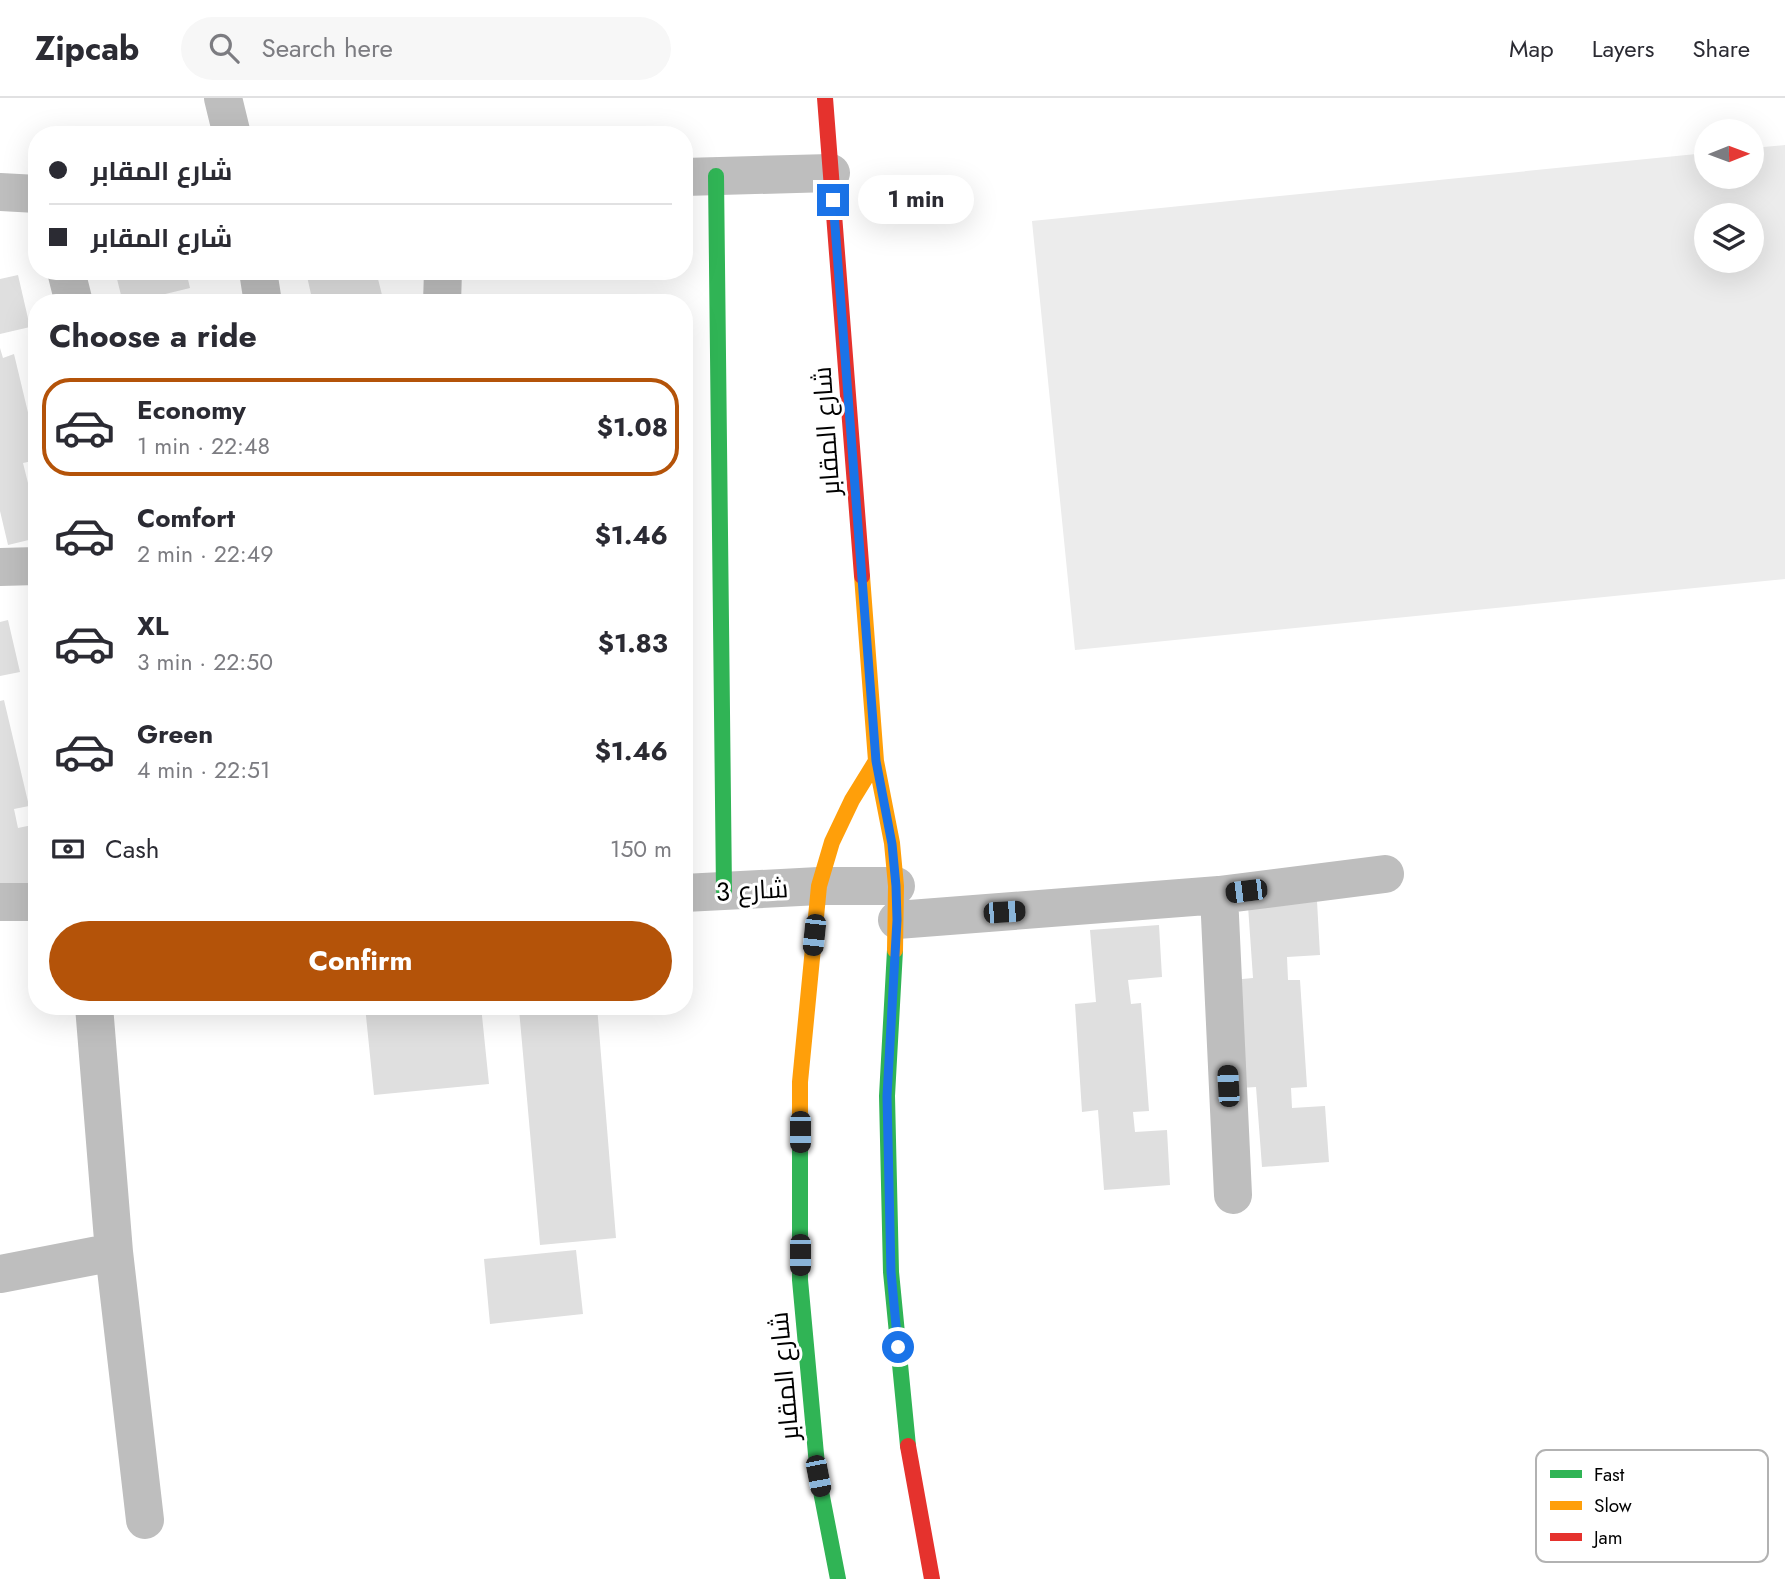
<!DOCTYPE html>
<meta charset="utf-8">
<style>
:root{--surface:#fff;--page:#f7f7f7;--text:#2b2b33;--muted:#7c7c81;--line:#e1e1e2;--accent:#b45309}
body{margin:0;font-family:Jost,Cairo,sans-serif;background:var(--page);color:var(--text);height:100vh;display:flex;flex-direction:column;font-size:26px;white-space:nowrap}
*{box-sizing:border-box;margin:0}
p{font-size:23px;color:var(--muted)}
.icon{flex:none;width:38px;height:38px;fill:none;stroke:currentColor;stroke-width:2;stroke-linecap:round;stroke-linejoin:round}
.map{position:relative;flex:1;overflow:hidden}
.panel{position:absolute;left:28px;top:196px;width:665px;height:721px;display:flex;flex-direction:column;background:var(--surface);border-radius:28px;box-shadow:0 7px 28px #0002}
.panel>*{flex:none}
.guide{position:absolute;left:28px;top:28px;width:665px;height:154px;border-radius:28px;box-shadow:0 7px 28px #0002;display:grid;align-content:center;height:154px;padding:0 21px;background:var(--surface)}
.needle{width:46px;rotate:89deg}
.tools{position:absolute;left:1694px;top:21px;display:grid;gap:14px}
.tools a{display:grid;place-items:center;width:70px;height:70px;border-radius:50%;background:var(--surface);box-shadow:0 7px 28px #0002;font-size:35px}
.end{position:absolute;width:32px;height:32px;margin:-16px;border:9px solid #1a73e8;background:#fff;box-shadow:0 0 0 4px #fff}
.from{border-radius:50%}
.bubble{position:absolute;height:49px;border-radius:24px;background:var(--surface);box-shadow:0 7px 28px #0002;font-size:23px;font-weight:700;line-height:49px;text-align:center}
.car{position:absolute;width:21px;height:42px;margin:-21px -10px;border-radius:9px;box-shadow:0 0 5px 2px #0007;background:linear-gradient(#222 24%,#8ab4d8 0 40%,#222 0 76%,#8ab4d8 0 86%,#222 0)}
.guide b{display:flex;align-items:center;gap:24px;height:66px;font-size:26px}
.guide b+b{border-top:2px solid var(--line)}
.guide i{width:18px;height:18px;background:var(--text)}
ul{padding:0;list-style:none}
li{display:flex;align-items:center;gap:21px;height:98px;margin:0 14px 10px;padding:0 7px;border:4px solid transparent;border-radius:28px}
li div{flex:1}
li b{display:block;font-size:26px}
li em{font-style:normal;font-weight:700}
li.on{border-color:var(--accent)}
li>.icon{width:63px;height:63px;stroke-width:1.5}
h2{padding:0 21px;font-size:32px;line-height:84px}
.pay{display:flex;align-items:center;gap:18px;height:77px;padding:0 21px;font-size:26px}
.pay p{margin-inline-start:auto}
.cta{display:flex;gap:14px;margin-top:auto;padding:14px 21px}
.cta a{flex:1;height:80px;border-radius:42px;background:var(--accent);color:#fff;font-size:28px;font-weight:700;line-height:80px;text-align:center}
header{display:flex;align-items:center;gap:42px;box-sizing:border-box;height:98px;padding:0 35px;background:var(--surface);border-bottom:2px solid var(--line)}
header strong{font-size:33px}
nav{display:flex;gap:38px;margin-inline-start:auto;font-size:24px}
.search{width:490px;height:63px;background:var(--page);display:flex;align-items:center;gap:18px;box-sizing:border-box;padding:0 24px;border-radius:38px;color:var(--muted);font-size:26px}
.map>svg:first-child{display:block}
.green{fill:#ececec;fill-rule:evenodd}
.building{fill:#dfdfdf}
.lines{fill:none;stroke-linecap:round;stroke-linejoin:round}
.street{stroke:#bebebe;stroke-width:38}
.fast{stroke:#30b455;stroke-width:16}
.slow{stroke:#ff9f0a;stroke-width:16}
.jam{stroke:#e5322d;stroke-width:16}
.route{stroke:#1a73e8;stroke-width:9}
.labels{text-anchor:middle;dominant-baseline:central;stroke-width:6;stroke-linejoin:round;paint-order:stroke}
.street-label{font-size:26px;fill:#000;stroke:#fff}
.key{fill:#fff;stroke:#b2b2b2;stroke-width:2}
.key-label{font-size:19px;fill:#000}
</style>
<header>
<strong>Zipcab</strong>
<div class="search"><svg class="icon" aria-label="search" viewBox="0 0 24 24"><circle cx="10" cy="10" r="6"/><path d="M15 15l6 6"/></svg>Search here</div>
<nav><a>Map</a><a>Layers</a><a>Share</a></nav>
</header>
<div class="map">
<svg width="1785" height="1481" viewBox="0 0 1785 1481">
<rect width="100%" height="100%" fill="#fff"/>
<path class="green" d="M1785,47V481L1075,552L1032,123L1706,55V79H1752V50ZM1706,117H1752V163H1706Z"/>
<path class="building" d="M115,173H186L190,190L157,198L159,205H123Z
M376,173L384,205H313L306,174Z
M18,177L30,229L0,236V181Z
M0,250L3,260L14,256L37,352V362L23,365L28,385L37,383V440L8,447L0,413Z
M8,522L20,574L0,578V524Z
M4,602L29,708L14,711L18,730L37,726V783L0,793V603Z
M1317,803L1320,857L1287,859L1288,882H1300L1307,989L1291,990L1292,1010L1325,1008L1329,1064L1262,1069L1256,989L1240,990L1232,882L1253,880L1248,808Z
M1159,827L1162,879L1128,882L1131,906L1141,905L1149,1013L1133,1014L1135,1034L1167,1032L1170,1087L1104,1092L1098,1012L1082,1014L1075,906L1096,904L1090,832Z
M365,908H481L489,986L374,997Z
M547,908H597L616,1140L540,1147L519,911Z
M576,1152L583,1216L490,1226L484,1161Z"/>
<g class="lines">
<path class="street" d="M223,0L232,37
M684,79L831,75
M0,94L37,96
M66,173L74,205
M258,173L263,205
M442,205L443,173
M0,469L37,468
M684,795L819,788H896
M1219,797L1233,1097
M0,804H37
M897,822L1219,797L1385,776
M94,908L114,1154L145,1422
M0,1176L114,1154"/>
<path class="fast" d="M716,78L724,793
M895,852L887,998L891,1174L908,1348
M800,1019V1182L818,1378L838,1481"/>
<path class="slow" d="M862,478L876,663L892,745L896,788L895,852
M800,1019V984L819,788L832,744L852,702L876,663"/>
<path class="jam" d="M825,0L862,478
M908,1348L932,1481"/>
</g>
<g class="lines">
<path class="route" d="M833,102L876,663L892,746L896,788L897,822L887,998L891,1174L898,1249"/>
</g>
<g class="labels">
<g class="street-label">
<text transform="translate(826 333) rotate(-94)">شارع المقابر</text>
<text transform="translate(752 792) rotate(-3)">شارع 3</text>
<text transform="translate(784 1278) rotate(-95)">شارع المقابر</text>
</g>
</g>
<rect x="1536" y="1352" width="232" height="112" rx="10" class="key"/>
<rect x="1550" y="1372" width="32" height="8" fill="#30b455"/>
<rect x="1550" y="1403" width="32" height="9" fill="#ff9f0a"/>
<rect x="1550" y="1435" width="32" height="8" fill="#e5322d"/>
<g class="key-label">
<text x="1594" y="1383">Fast</text>
<text x="1594" y="1414">Slow</text>
<text x="1594" y="1446">Jam</text>
</g>
</svg>
<div class="tools">
<a><svg class="needle" viewBox="-14 -14 28 28"><path d="M0-13l5 13h-10z" fill="#e53935"/><path d="M0 13l5-13h-10z" fill="#7c7c81"/></svg></a>
<a><svg class="icon" aria-label="layers" viewBox="0 0 24 24"><path d="M12 4l9 5-9 5-9-5zM3 14l9 5 9-5"/></svg></a>
</div>
<i class="end from" style="left:898px;top:1249px"></i>
<i class="end" style="left:833px;top:102px"></i>
<div class="bubble" style="left:858px;top:77px;width:116px">1 min</div>
<i class="car" style="left:1246px;top:793px;rotate:263deg"></i>
<i class="car" style="left:1004px;top:814px;rotate:86deg"></i>
<i class="car" style="left:814px;top:837px;rotate:186deg"></i>
<i class="car" style="left:1228px;top:988px;rotate:357deg"></i>
<i class="car" style="left:800px;top:1034px;rotate:180deg"></i>
<i class="car" style="left:800px;top:1157px;rotate:180deg"></i>
<i class="car" style="left:818px;top:1378px;rotate:169deg"></i>
<div class="guide">
<b><i class="from"></i>شارع المقابر</b>
<b><i></i>شارع المقابر</b>
</div>
<section class="panel">
<h2>Choose a ride</h2>
<ul>
<li class="on"><svg class="icon" aria-label="car" viewBox="0 0 24 24"><path d="M5 17H2v-5l4-1 3-4h7l3 4 3 1v5h-3M9 17h6M6 11h13"/><circle cx="7" cy="17" r="2"/><circle cx="17" cy="17" r="2"/></svg><div><b>Economy</b><p>1 min · 22:48</p></div><em>$1.08</em></li>
<li><svg class="icon" aria-label="car" viewBox="0 0 24 24"><path d="M5 17H2v-5l4-1 3-4h7l3 4 3 1v5h-3M9 17h6M6 11h13"/><circle cx="7" cy="17" r="2"/><circle cx="17" cy="17" r="2"/></svg><div><b>Comfort</b><p>2 min · 22:49</p></div><em>$1.46</em></li>
<li><svg class="icon" aria-label="car" viewBox="0 0 24 24"><path d="M5 17H2v-5l4-1 3-4h7l3 4 3 1v5h-3M9 17h6M6 11h13"/><circle cx="7" cy="17" r="2"/><circle cx="17" cy="17" r="2"/></svg><div><b>XL</b><p>3 min · 22:50</p></div><em>$1.83</em></li>
<li><svg class="icon" aria-label="car" viewBox="0 0 24 24"><path d="M5 17H2v-5l4-1 3-4h7l3 4 3 1v5h-3M9 17h6M6 11h13"/><circle cx="7" cy="17" r="2"/><circle cx="17" cy="17" r="2"/></svg><div><b>Green</b><p>4 min · 22:51</p></div><em>$1.46</em></li>
</ul>
<div class="pay"><svg class="icon" aria-label="cash" viewBox="0 0 24 24"><path d="M3 7h18v10H3z"/><circle cx="12" cy="12" r="2"/></svg>Cash<p>150 m</p></div>
<div class="cta"><a>Confirm</a></div>
</section>
</div>
